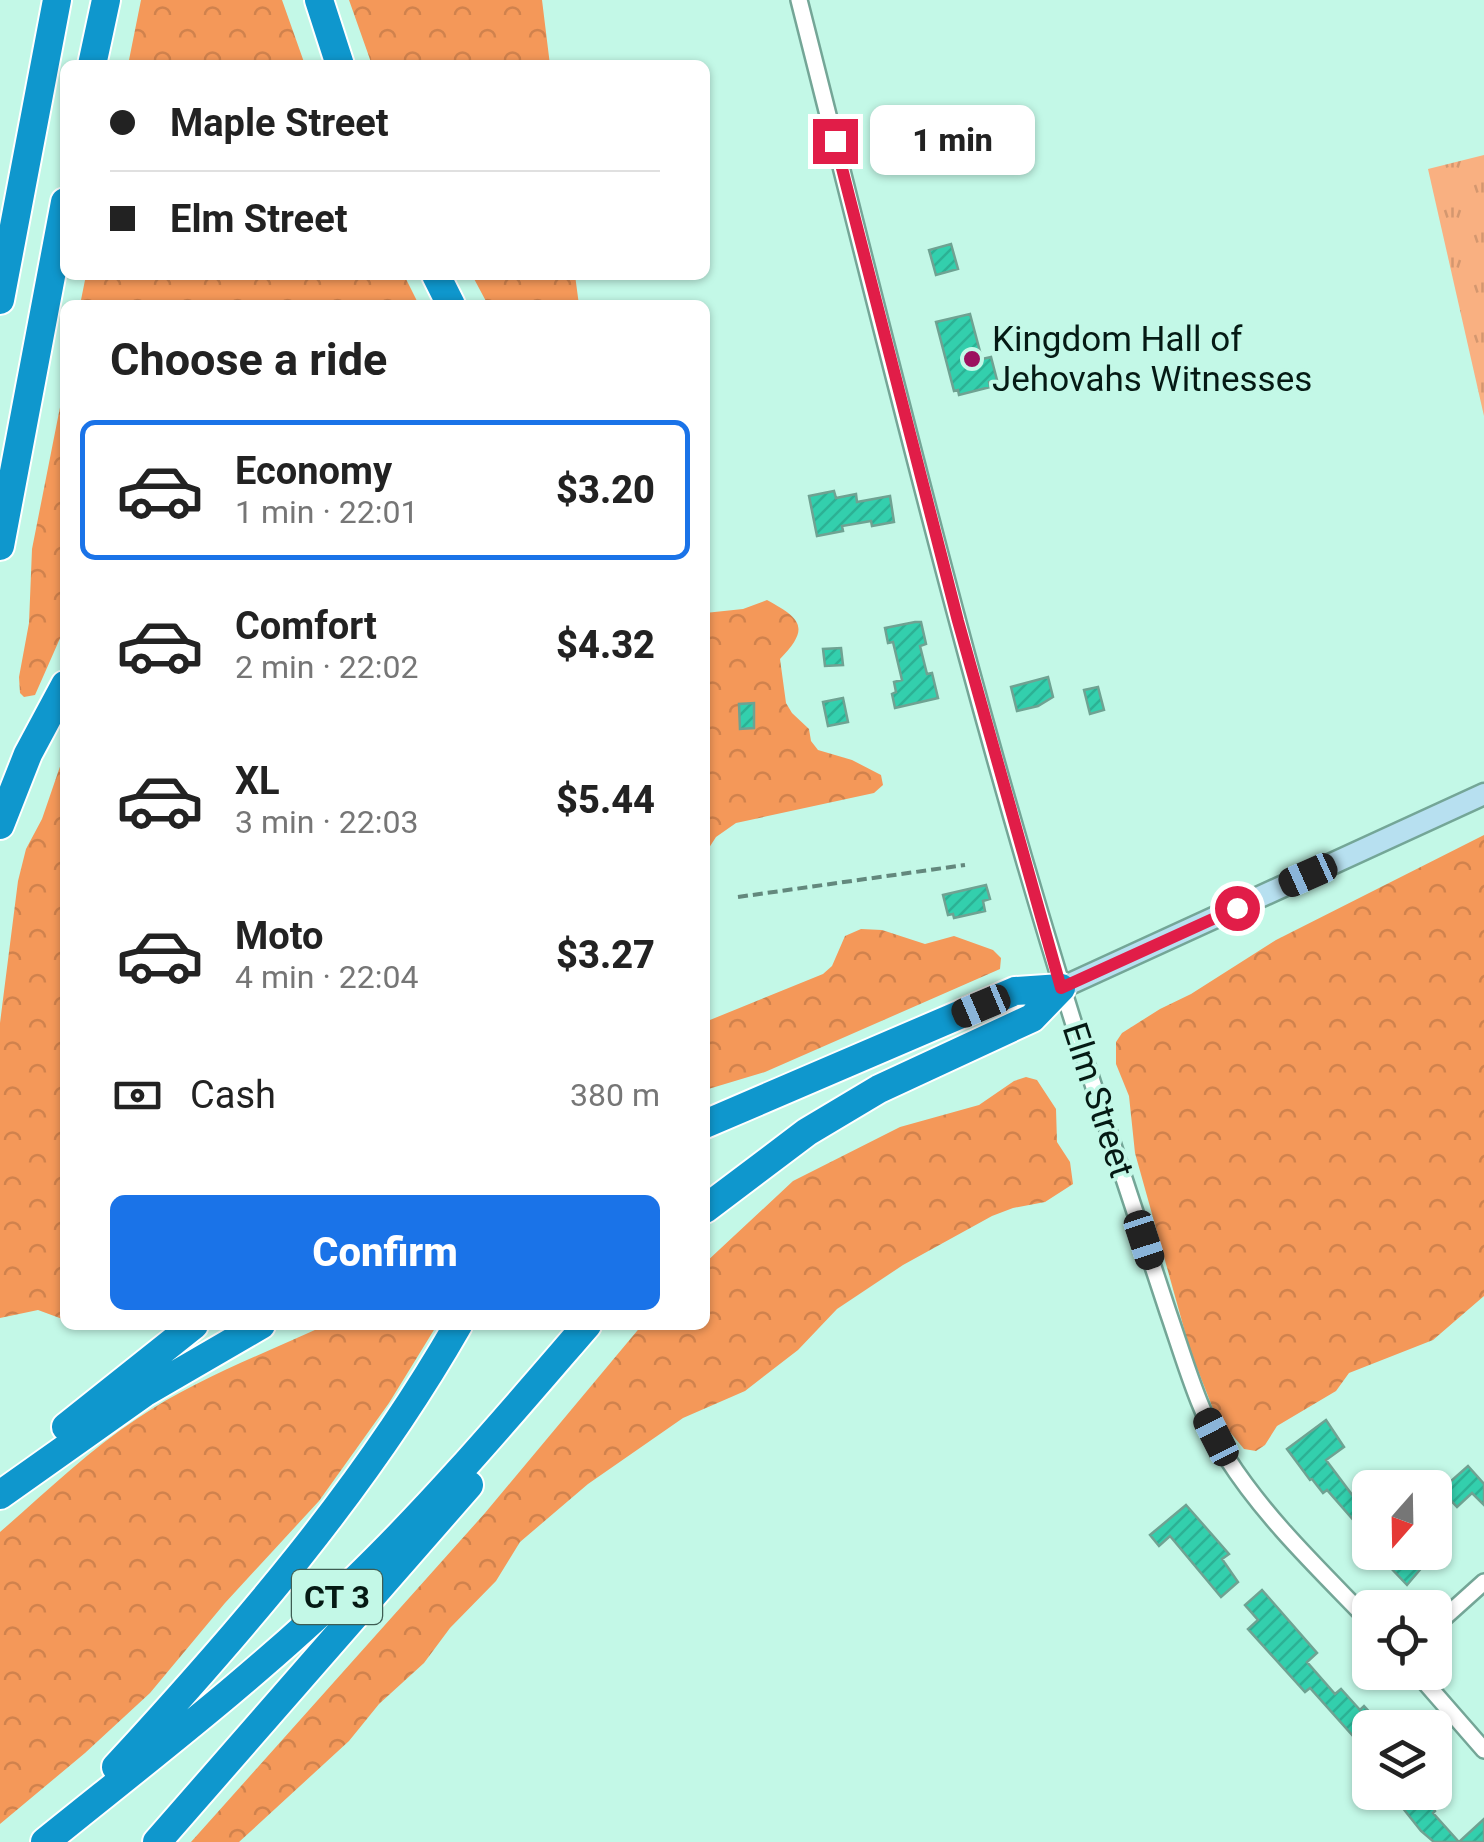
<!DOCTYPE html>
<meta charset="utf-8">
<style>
:root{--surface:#fff;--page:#f6f6f6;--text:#222;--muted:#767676;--line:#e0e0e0;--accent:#1a73e8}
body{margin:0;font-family:Roboto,sans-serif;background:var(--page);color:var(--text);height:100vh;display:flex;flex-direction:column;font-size:38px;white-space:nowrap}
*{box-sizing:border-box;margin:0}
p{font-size:32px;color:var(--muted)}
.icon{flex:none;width:55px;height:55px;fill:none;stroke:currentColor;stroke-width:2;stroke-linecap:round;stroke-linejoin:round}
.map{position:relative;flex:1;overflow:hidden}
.details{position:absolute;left:60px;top:300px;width:650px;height:1030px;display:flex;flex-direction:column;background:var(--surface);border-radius:15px;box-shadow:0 2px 8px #0004}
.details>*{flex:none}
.banner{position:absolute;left:60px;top:60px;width:650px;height:220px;border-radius:15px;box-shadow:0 2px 8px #0004;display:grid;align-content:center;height:220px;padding:0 50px;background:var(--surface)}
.needle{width:65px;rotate:200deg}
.tools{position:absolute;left:1352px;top:1470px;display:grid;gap:20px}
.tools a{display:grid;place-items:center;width:100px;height:100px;border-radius:15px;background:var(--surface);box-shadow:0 2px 8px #0004;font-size:50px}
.end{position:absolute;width:45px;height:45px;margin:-22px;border:12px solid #e11d48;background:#fff;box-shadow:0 0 0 5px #fff}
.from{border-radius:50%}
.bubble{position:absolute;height:70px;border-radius:15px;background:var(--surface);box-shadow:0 2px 8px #0004;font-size:32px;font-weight:800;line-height:70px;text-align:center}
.car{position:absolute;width:30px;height:60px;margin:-30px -15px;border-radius:12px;box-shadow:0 0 8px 2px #0007;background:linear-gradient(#222 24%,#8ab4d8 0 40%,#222 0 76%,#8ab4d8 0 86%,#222 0)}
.banner b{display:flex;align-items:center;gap:35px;height:95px;font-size:38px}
.banner b+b{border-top:2px solid var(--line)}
.banner i{width:25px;height:25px;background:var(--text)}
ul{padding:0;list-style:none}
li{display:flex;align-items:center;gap:30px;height:140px;margin:0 20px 15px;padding:0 30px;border:5px solid transparent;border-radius:15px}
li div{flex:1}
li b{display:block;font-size:38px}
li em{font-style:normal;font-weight:800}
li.selected{border-color:var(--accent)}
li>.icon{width:90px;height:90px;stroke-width:1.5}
h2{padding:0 50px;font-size:45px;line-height:120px}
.pay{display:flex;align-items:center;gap:25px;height:110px;padding:0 50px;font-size:38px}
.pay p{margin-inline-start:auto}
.button{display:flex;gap:20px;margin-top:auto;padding:20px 50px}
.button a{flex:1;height:115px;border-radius:15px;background:var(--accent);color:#fff;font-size:40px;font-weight:800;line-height:115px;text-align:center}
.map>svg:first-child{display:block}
.grass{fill:url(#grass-tufts)}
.forest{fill:url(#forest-crowns)}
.building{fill:url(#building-hatch);stroke:#6fa292;stroke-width:2.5}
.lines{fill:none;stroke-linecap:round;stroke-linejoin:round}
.street-casing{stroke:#74a697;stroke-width:20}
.secondary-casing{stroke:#74a697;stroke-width:25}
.highway-casing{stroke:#fff;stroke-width:32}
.path{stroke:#63887d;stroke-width:4;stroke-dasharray:10 5;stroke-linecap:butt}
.street{stroke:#fff;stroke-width:15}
.secondary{stroke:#b7e0f0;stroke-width:20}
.highway{stroke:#0f97cd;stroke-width:28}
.route{stroke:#e11d48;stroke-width:12}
.poi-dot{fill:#9c105f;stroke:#c3f8e7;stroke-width:4}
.labels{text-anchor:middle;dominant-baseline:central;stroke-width:8;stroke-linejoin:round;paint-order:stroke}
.shield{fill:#c3f8e7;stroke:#3e5d53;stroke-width:2.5}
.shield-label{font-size:32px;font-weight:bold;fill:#051a14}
.poi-label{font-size:35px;fill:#051a14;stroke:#c3f8e7;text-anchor:start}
.street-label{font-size:35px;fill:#051a14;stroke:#c3f8e7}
</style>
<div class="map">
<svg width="1484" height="1842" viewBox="0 0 1484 1842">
<defs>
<pattern id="grass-tufts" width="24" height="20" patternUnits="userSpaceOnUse" patternTransform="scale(2.5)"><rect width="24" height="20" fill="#f9b081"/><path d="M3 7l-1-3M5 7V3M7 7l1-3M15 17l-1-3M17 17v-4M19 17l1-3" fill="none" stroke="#d4976f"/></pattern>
<pattern id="forest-crowns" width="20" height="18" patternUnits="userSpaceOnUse" patternTransform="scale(2.5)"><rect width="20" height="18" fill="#f49859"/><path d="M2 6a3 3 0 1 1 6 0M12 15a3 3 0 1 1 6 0" fill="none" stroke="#d0824d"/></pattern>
<pattern id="building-hatch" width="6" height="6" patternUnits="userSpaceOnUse" patternTransform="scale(2.5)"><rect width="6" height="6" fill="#33cfad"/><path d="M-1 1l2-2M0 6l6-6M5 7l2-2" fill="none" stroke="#2cb194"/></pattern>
</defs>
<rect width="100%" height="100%" fill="#c3f8e7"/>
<path class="grass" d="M1484,155V416L1428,169Z"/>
<path class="forest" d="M141,0H282L305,65H128Z
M349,0H542L550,65H372Z
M86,275H404L419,305H80Z
M472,275H575L579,305H488Z
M65,382V627L35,695L24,697L20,693L19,677L29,623L32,549Z
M767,600C802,619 810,628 780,659L786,703L792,713L809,729L811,741L818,750L852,760L881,775L883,785L874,793L736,823L716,837L705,854V613L743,609Z
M65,752V1320L38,1310L0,1318V1023L18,881L26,849L42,819Z
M1484,835V1296L1433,1340L1349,1373L1336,1391L1277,1426L1265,1445L1256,1451L1244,1449L1215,1414L1190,1350L1135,1153L1129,1096L1116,1064V1042L1122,1033L1160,1009L1191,994L1276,940Z
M861,929L882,930L925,944L954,936L993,950L1001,958L1000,969L765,1072L705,1090V1022L823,974L832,966L845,936Z
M1026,1077L1037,1080L1056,1109L1057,1142L1070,1162L1073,1184L1045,1202L1013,1208L992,1216L903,1265L837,1309L798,1350L745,1391L683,1418L588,1484L520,1542L496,1581L450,1628L424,1663L379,1704L349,1741L239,1842H191L485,1513L642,1325H705V1263L793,1181L900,1127L979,1105L1014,1081Z
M326,1325H437L389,1403L319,1501L225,1603L150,1693L85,1753L0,1824V1532C45,1493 88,1451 138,1418C196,1379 263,1354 326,1325Z"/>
<path class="building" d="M951,244L958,269L936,275L929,250Z
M970,314L982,359L991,357L997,380L989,382L990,387L959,395L958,390L954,391L936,322Z
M834,491L836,498L856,494L857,502L890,496L894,522L872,526L871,521L842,526L843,531L817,536L809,496Z
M915,622H921L926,644L920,646L927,674L932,673L938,698L895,708L892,694L896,692L894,682L902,680L893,642L888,643L885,628Z
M841,648L843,665L825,666L823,649Z
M1048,677L1053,697L1038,706L1017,711L1011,687Z
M1098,687L1104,710L1090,714L1084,690Z
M843,698L848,722L828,726L823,702Z
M754,703V728L740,729L739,704Z
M986,885L990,899L983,901L985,911L954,918L953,914L948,915L943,895Z
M1326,1420L1344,1447L1326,1460L1353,1496L1359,1490L1370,1503V1539L1327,1490L1323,1493L1312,1479L1310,1480L1287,1449Z
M1468,1466L1484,1484V1505L1472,1493L1457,1507L1444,1493L1442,1489Z
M1186,1505L1229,1554L1222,1559L1238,1582L1221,1597L1170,1536L1159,1546L1150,1535Z
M1401,1552H1435L1407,1585L1388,1565Z
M1262,1590L1317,1653L1307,1662L1335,1694L1341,1689L1360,1710L1364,1706L1374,1717L1353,1736L1310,1688L1305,1692L1248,1629L1258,1620L1245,1605Z
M1390,1792H1449L1433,1808L1435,1811L1433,1813L1459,1842L1484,1819V1842H1434L1421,1831Z"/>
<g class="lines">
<g class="street-casing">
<path id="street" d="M799,0C895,378 985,759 1108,1130C1128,1190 1148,1251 1168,1312C1185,1361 1199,1413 1227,1458C1266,1519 1320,1570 1370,1622
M1435,1626L1484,1582
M1416,1672L1484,1750"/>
</g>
<g class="secondary-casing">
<path id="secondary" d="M1061,988L1484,794"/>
</g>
<g class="highway-casing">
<path id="highway" d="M319,0L340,65
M92,65L106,0
M436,275L451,305
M0,300L57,0
M0,546L65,202
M0,825L28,754L65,685
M705,1124L1015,991L1061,988
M705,1209L807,1132L879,1089L1032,1018L1061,988
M66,1427L194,1325
M0,1495L144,1393L261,1325
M116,1767C243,1629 364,1489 458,1325
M45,1842C149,1758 256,1676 352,1583C436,1502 511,1413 587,1325
M157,1842L469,1485"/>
</g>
<path class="path" d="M738,897L965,865"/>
<use href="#street" class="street"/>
<use href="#secondary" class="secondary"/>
<use href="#highway" class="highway"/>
</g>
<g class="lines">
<path class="route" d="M835,141L958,621L1061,988L1237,908"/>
</g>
<circle class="poi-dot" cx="972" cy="359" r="10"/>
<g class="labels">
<rect class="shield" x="292" y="1570" width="90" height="54" rx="8"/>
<g class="shield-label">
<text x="337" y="1597">CT 3</text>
</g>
<g class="poi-label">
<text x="992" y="339">Kingdom Hall of<tspan x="992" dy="40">Jehovahs Witnesses</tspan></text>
</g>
<g class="street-label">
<text transform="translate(1098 1100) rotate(72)">Elm Street</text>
</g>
</g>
</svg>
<div class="tools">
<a><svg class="needle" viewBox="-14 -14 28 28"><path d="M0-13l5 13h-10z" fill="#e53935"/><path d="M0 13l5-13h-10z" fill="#767676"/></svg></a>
<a><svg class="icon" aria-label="locate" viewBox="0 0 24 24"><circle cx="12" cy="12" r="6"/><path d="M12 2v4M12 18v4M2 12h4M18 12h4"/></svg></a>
<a><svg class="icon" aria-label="layers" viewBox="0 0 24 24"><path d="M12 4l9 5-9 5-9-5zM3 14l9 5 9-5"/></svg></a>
</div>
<i class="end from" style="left:1237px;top:908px"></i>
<i class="end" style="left:835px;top:141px"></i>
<div class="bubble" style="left:870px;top:105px;width:165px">1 min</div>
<i class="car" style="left:1308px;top:875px;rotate:246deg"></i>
<i class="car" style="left:981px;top:1006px;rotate:247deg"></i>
<i class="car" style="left:1144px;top:1240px;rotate:162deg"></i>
<i class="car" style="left:1216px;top:1437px;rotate:333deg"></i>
<div class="banner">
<b><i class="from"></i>Maple Street</b>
<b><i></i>Elm Street</b>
</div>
<section class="details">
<h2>Choose a ride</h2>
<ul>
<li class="selected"><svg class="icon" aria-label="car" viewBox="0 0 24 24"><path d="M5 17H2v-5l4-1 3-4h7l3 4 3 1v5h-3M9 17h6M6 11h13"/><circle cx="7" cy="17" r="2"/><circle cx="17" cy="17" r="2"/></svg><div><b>Economy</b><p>1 min · 22:01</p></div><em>$3.20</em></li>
<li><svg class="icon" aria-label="car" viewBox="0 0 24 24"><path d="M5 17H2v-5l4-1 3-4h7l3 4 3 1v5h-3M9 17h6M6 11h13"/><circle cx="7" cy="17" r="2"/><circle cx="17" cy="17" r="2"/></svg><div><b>Comfort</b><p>2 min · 22:02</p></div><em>$4.32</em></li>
<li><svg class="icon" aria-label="car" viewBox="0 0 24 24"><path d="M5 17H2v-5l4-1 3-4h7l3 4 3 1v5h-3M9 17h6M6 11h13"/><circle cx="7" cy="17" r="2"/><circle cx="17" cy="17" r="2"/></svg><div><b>XL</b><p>3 min · 22:03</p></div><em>$5.44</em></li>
<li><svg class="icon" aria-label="car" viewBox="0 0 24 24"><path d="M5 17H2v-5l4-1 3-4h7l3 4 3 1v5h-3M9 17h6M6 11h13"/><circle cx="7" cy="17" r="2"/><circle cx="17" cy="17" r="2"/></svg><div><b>Moto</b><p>4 min · 22:04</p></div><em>$3.27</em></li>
</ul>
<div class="pay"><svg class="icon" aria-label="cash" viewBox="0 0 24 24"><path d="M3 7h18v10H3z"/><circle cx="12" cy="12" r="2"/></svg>Cash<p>380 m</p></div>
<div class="button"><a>Confirm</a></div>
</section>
</div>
